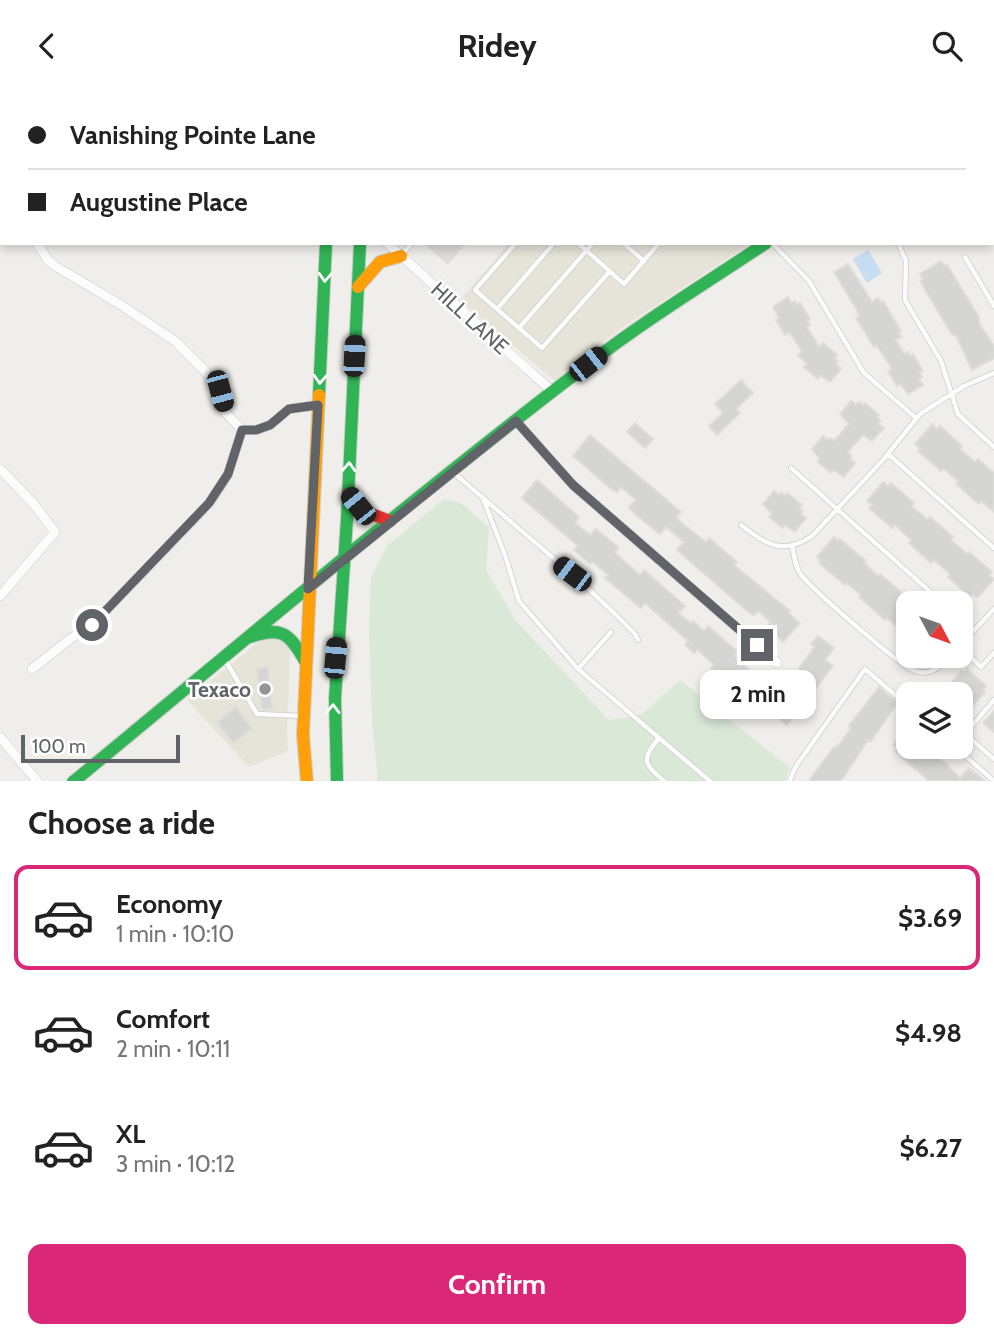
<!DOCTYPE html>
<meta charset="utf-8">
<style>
:root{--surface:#fff;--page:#f2f2f2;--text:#222;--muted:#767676;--line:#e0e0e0;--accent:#db2777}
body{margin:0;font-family:Cabin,sans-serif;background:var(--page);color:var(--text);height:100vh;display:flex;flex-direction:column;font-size:26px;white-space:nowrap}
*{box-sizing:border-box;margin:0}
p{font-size:23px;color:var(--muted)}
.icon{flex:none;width:38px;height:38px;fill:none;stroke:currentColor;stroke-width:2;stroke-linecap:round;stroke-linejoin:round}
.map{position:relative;height:690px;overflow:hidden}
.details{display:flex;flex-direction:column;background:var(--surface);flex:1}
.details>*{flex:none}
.banner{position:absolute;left:0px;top:0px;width:994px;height:154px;box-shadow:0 4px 10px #0003;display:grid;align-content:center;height:154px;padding:0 28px;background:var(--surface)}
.needle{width:46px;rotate:131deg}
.buttons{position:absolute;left:896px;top:500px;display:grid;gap:14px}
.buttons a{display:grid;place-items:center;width:77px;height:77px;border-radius:14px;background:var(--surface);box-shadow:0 4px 10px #0003;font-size:35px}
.scale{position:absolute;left:21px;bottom:18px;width:159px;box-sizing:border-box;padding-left:7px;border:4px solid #606367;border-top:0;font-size:19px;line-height:24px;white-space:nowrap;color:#606367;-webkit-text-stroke:5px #fff;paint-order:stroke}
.end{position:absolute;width:32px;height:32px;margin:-16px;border:9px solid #606367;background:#fff;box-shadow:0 0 0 4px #fff}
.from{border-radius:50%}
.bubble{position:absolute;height:49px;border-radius:14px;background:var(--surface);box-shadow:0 4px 10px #0003;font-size:23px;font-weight:700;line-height:49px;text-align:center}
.car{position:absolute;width:21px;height:42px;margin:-21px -10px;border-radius:9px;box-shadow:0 0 5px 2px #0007;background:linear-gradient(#222 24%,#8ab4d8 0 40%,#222 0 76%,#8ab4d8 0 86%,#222 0)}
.banner b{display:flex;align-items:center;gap:24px;height:66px;font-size:26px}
.banner b+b{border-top:2px solid var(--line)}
.banner i{width:18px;height:18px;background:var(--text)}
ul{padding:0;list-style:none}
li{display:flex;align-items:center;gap:21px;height:105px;margin:0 14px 10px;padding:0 14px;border:4px solid transparent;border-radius:14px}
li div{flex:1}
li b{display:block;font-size:26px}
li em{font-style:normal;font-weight:700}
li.active{border-color:var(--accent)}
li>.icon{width:63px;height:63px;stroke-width:1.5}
h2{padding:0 28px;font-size:32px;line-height:84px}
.cta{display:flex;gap:14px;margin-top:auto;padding:14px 28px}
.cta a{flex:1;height:80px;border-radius:14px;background:var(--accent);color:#fff;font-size:28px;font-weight:700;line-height:80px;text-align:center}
header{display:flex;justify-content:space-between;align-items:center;height:91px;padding:0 28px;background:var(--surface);font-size:32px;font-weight:700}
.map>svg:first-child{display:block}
.commercial{fill:#e6e4d9}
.industrial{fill:#dedddb}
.green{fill:#dae8d8}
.water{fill:#c6ddf2}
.building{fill:#d5d5d3;stroke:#deddda;stroke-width:2}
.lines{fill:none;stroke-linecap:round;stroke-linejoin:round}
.lane-casing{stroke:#cccccb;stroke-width:6}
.street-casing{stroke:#cccccb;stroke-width:10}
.fast-casing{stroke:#cccccb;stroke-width:14}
.slow-casing{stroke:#cccccb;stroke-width:14}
.jam-casing{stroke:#cccccb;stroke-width:14}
.path{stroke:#cbcfcd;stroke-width:2;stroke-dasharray:7 3.5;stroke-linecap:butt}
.lane{stroke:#fdfcfc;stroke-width:4.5}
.street{stroke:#fdfcfc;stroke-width:9}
.fast{stroke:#30b455;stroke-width:12}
.slow{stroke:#ff9f0a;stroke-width:12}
.jam{stroke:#e5322d;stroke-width:12}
.oneway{stroke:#fff}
.route{stroke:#606367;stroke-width:9}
.poi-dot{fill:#929495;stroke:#fff;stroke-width:2.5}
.labels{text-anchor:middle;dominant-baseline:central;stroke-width:5;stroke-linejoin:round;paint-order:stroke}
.street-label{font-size:21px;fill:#606367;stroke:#fff}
.poi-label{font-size:21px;font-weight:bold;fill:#606367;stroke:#fff;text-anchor:end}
</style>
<header><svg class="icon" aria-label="back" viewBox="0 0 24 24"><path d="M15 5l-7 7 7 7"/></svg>Ridey<svg class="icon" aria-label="search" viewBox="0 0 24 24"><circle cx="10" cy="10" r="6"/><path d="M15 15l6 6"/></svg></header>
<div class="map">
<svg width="994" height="691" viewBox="0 0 994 691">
<rect width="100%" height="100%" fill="#efeeea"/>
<path class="commercial" d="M394,0H994V110L992,2Z
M509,152H751L620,238L555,290L460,209Z
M274,543L287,550L290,560L287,639L288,660L249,676L187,609L261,549Z"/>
<path class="industrial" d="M423,152H466L448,174Z"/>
<path class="green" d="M444,408L461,412L489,436L486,479L516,530L609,629L641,624L680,589L790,677L785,690H378L372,630L369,532L371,486L387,455Z"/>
<path class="water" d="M868,159L882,182L867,192L853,168Z"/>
<path class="building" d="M941,170L944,175L947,174L979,226V232L994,255V267L972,279L957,246L951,242L920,190L923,188L920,183Z
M848,173L872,211L878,207L881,212L883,210L901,240L898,241L901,246L896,249L904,263L908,261L910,265L913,263L923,280L920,281L922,286L919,288L923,294L908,303L901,293L897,295L888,280L892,278L880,259L876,254L874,256L856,227L859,225L857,219L834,181Z
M788,206L791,212L795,210L797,214L800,212L810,228L807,230L810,234L807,236L819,256L823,252L837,264L835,267L838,271L836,273L841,278L830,291L820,284L818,288L804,276L807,273L798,264L802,260L792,245L789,242L785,244L776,229L779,227L773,216Z
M741,289L753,302L736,318L740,322L717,344L709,335L723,322L715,313Z
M851,310L856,314L859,311L863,314L865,312L879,324L877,327L881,330L878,333L884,337L872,350L863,344L850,358L848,362L852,365L850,368L855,372L844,386L834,379L831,382L818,371L820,368L812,358L823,345L828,349L830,347L834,350L849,333L840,323Z
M635,332L653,348L645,357L627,341Z
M932,333L937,338L940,335L962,355L960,358L975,371L978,368L994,382V421L981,410L979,413L956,393L958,390L943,377L941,380L918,360L920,357L915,353Z
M590,344L681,421L677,426L679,430L706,451L709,447L737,471L734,474L790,520L788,522L800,532L783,551L766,536L771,531L758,520L754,524L749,522L677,459L684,451L666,436L660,443L635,423L629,416L636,409L621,396L617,401L611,398L573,365Z
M537,389L579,426L575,432L590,444L596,438L618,456L615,462L640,484L644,479L685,515L678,522L691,532L693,530L704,540L708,535L738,561L735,565L761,590L748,606L711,577L714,574L698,559L694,562L685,554L688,550L645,512L641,517L605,487L608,484L593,471L590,473L574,459L578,455L522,407Z
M883,391L888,395L891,392L914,412L911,415L928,429L930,426L953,446L951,449L967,463L969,461L992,481L989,484L994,488L977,507L973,503L970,506L948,486L950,483L934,469L931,472L909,452L911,449L895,434L892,437L869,417L872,414L867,410Z
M774,400L779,404L781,401L785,405L787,402L802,414L799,417L803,420L801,423L806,427L795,441L785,434L782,437L769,426L772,423L763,413Z
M834,446L838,450L840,448L866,470L864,472L878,485L880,483L908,507V545L887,527L885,529L859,506L861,504L847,492L845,494L819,472L821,469L817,466Z
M818,545L834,557L825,569L833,575L787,634L769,620L815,555L811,553Z
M268,576L272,618H262L257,578Z
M967,578L986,595L983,599L985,601L961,628V604H941L961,580L963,582Z
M879,596L896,611V614L870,651L868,649L841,690H809L833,657L839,654L851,637L849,635Z
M236,616L252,638L233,652L217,631Z
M994,620V641L983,632Z
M908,637V656H929L960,687L969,677L985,690H929L895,660L897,658L893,654Z"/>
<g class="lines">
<g class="lane-casing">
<path id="lane" d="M461,0V2
M687,0L689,2
M774,0L776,2
M569,2L570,0
M722,2L723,0
M836,2L838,0
M873,2L875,0
M992,88L994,90
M516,152L475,199L542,257L610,180
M578,152L624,193L659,152
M623,152L644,170
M772,152L809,190L864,282L916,327
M898,152L906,170L905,209L941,270L958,323L994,356
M403,162L412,152
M965,166L994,215
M497,218L554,152
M519,237L593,152
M888,363L994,457
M791,377L944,513
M453,381C514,435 579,485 635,543L638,549
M482,405L505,464L519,510L578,578L711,691
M741,434C766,453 782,465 812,445L883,369L920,323L964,295L994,282
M792,454C794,464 795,477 802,485C815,500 902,578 918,581C932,584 941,575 950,565
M961,528L974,540
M961,553L994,518
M961,557L981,576L994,562
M224,567L257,623L302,625
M578,578L611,541
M994,609L970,637L971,648L994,668
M659,647C640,670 644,672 665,691
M955,656L994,690
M789,691L796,675L865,578L908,615"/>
</g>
<g class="street-casing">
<path id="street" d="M207,0L209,2
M397,0L408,2
M511,2L515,0
M0,106L2,107
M37,152L48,169L55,175L121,214L175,250L216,291L226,322L242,339
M387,152L553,301
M516,330L573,394L777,572
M242,339H256L270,334L289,318L318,314
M0,378L33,412L55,441L0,505
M32,578L74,545L92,534L210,412L228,383L242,339
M0,646L38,691"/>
</g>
<g class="fast-casing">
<path id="fast" d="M992,13L994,12
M319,304L326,152
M250,546C282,535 289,542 305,570
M73,691C243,551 411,408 587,274C644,230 706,192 766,152
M337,691L335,607L347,428L360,152"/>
</g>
<g class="slow-casing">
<path id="slow" d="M335,0V2
M365,0V2
M358,196L380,171L401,165
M307,691L303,644L319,304"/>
</g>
<g class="jam-casing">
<path id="jam" d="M348,403L366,421L390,430"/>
</g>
<path class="path" d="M319,2V0"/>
<use href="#lane" class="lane"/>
<use href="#street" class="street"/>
<use href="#fast" class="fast"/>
<use href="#slow" class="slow"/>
<use href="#jam" class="jam"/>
</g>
<defs><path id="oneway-chevron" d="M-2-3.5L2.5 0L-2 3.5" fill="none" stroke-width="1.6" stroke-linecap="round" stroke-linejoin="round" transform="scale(1.75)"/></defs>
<g class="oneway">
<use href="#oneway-chevron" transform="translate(325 186) rotate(93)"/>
<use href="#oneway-chevron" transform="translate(320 288) rotate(93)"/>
<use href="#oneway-chevron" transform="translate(349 376) rotate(-87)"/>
<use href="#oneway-chevron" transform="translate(333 618) rotate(-89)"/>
</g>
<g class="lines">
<path class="route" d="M92,534L209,412L228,383L242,339H256L270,334L289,318L318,314L308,498L516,330L573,394L757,554"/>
</g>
<circle class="poi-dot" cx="265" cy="598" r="7"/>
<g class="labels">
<g class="street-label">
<text transform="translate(470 227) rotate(42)">HILL LANE</text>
</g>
<g class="poi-label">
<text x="251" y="598">Texaco</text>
</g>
</g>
</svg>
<div class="buttons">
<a><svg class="needle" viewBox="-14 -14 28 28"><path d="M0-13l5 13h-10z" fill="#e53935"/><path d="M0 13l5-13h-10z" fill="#767676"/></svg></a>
<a><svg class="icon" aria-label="layers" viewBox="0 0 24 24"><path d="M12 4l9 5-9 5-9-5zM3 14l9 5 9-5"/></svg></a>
</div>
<div class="scale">100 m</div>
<i class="end from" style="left:92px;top:534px"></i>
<i class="end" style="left:757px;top:554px"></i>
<div class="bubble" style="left:700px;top:579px;width:116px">2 min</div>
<i class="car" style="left:354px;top:265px;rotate:3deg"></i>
<i class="car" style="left:588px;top:273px;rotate:52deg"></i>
<i class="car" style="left:220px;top:300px;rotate:165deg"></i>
<i class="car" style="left:358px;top:415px;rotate:321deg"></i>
<i class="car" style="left:572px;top:483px;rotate:307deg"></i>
<i class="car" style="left:335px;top:567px;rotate:5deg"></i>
<div class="banner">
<b><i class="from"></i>Vanishing Pointe Lane</b>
<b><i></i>Augustine Place</b>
</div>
</div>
<section class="details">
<h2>Choose a ride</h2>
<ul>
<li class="active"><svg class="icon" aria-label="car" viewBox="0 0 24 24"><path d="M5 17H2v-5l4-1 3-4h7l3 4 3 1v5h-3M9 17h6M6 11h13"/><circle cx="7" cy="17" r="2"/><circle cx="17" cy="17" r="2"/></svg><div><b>Economy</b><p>1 min · 10:10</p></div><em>$3.69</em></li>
<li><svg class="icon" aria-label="car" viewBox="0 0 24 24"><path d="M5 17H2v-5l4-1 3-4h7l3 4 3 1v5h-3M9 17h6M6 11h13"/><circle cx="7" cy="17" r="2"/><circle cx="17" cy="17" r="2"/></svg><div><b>Comfort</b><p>2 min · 10:11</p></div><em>$4.98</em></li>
<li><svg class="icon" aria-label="car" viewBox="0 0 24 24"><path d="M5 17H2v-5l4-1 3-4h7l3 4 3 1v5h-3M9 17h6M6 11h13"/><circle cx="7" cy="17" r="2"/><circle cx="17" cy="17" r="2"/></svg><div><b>XL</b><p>3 min · 10:12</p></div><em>$6.27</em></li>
</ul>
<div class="cta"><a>Confirm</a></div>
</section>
